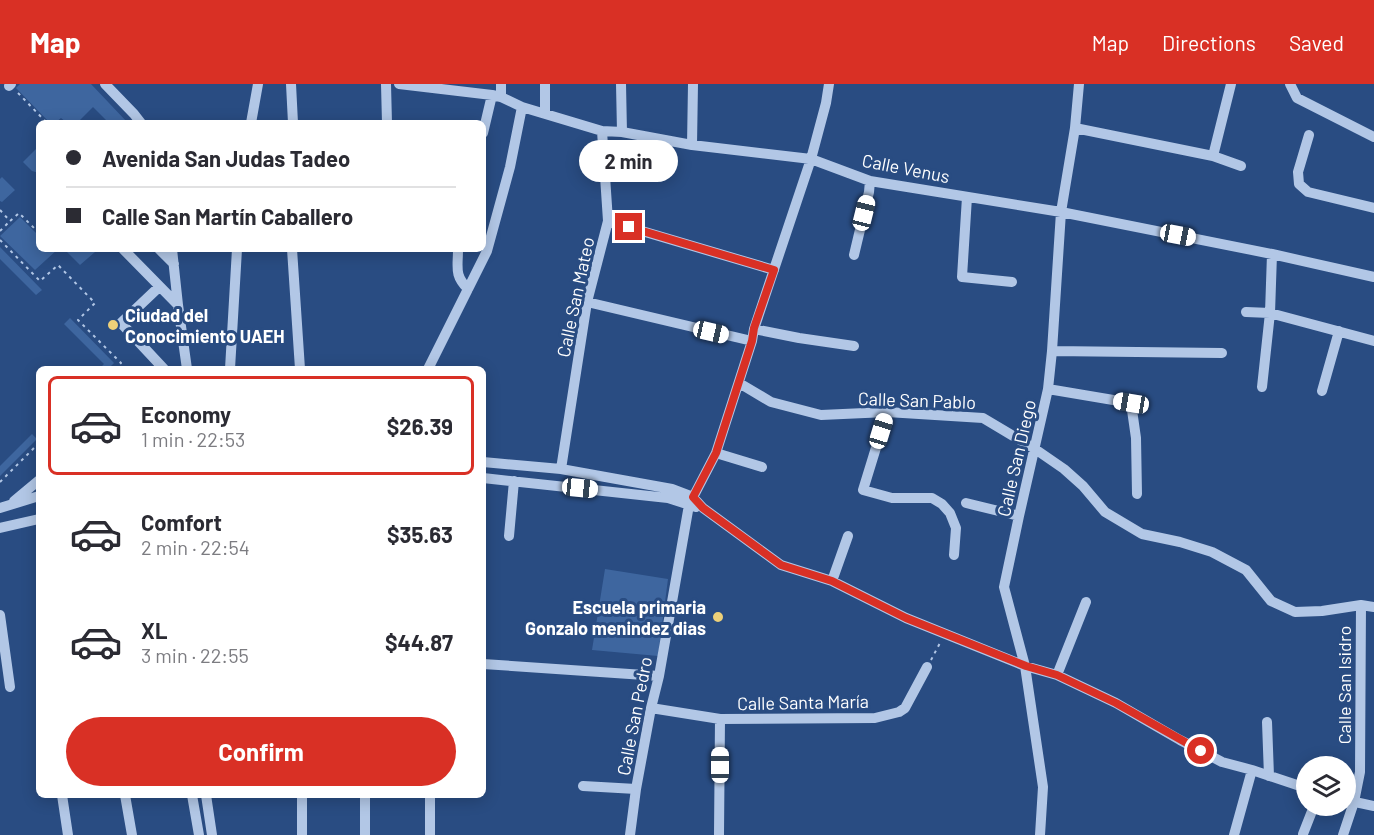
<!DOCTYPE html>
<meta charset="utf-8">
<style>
:root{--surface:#fff;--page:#f7f7f7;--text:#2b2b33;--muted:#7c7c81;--line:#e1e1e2;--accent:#d93025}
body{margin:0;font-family:Barlow,sans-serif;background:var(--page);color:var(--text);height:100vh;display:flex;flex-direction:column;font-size:22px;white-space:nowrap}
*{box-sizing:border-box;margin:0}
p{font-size:20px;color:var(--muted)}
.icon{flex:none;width:33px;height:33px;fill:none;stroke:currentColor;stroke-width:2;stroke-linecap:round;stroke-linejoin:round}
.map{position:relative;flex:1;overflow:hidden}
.sheet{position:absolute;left:36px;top:282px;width:450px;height:432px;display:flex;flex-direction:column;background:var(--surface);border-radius:9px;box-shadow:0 3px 15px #0003}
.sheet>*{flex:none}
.banner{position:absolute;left:36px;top:36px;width:450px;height:132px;border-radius:9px;box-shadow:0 3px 15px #0003;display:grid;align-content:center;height:132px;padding:0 30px;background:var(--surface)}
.tools{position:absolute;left:1296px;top:672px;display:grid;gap:12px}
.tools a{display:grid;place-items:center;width:60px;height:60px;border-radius:50%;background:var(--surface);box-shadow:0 3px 15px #0003;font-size:30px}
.end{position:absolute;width:27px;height:27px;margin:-14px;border:8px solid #d93025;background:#fff;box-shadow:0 0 0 3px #fff}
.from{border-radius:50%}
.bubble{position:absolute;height:42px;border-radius:21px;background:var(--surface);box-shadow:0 3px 15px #0003;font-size:20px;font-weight:700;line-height:42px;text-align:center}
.car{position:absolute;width:18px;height:36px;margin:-18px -9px;border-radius:8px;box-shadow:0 0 4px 2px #0007;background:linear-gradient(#fff 24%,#345 0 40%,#fff 0 76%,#345 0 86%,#fff 0)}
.banner b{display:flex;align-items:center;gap:21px;height:57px;font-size:22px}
.banner b+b{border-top:2px solid var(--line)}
.banner i{width:15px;height:15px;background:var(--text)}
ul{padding:10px 0 0;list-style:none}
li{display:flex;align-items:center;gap:18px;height:99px;margin:0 12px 9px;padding:0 18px;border:3px solid transparent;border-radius:9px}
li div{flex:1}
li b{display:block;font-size:22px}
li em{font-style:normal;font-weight:700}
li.on{border-color:var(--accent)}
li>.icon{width:54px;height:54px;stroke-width:1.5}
.primary-button{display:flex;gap:12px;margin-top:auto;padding:12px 30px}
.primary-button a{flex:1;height:69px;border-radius:36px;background:var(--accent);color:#fff;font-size:24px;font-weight:700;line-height:69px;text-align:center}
header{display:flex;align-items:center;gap:36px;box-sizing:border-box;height:84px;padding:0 30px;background:var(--accent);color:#fff}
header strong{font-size:28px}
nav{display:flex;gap:33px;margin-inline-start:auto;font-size:21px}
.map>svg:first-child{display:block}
.green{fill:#3e669f}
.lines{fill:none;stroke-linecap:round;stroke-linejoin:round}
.path{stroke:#b2c7e6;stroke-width:2;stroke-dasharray:3 4.5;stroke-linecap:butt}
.minor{stroke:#b2c7e6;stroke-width:10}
.route{stroke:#d93025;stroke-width:8}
.poi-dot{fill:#edd079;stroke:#294c82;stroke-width:2}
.labels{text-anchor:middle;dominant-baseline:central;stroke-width:6;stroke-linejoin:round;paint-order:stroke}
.street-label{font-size:18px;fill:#fff;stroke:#294c82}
.poi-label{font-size:18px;font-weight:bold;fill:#fff;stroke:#294c82;text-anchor:start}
</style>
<header>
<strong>Map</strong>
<nav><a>Map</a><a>Directions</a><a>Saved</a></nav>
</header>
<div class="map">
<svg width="1374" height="751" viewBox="0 0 1374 751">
<rect width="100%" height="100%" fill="#294c82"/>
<path class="green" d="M20,0H91L127,38L109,39L93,23L77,39H67L61,34L55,39H50L16,4Z
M39,62V89L32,87L23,78Z
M2,93L15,106L2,118L0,117V95Z
M20,133L39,152V165H58L35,186L0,152Z
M0,163L42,206L36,211L0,175Z
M64,165H91L95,168L80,181Z
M70,234L114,279L108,285H99L104,280L64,240Z
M32,350L37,355L0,392V382Z
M605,485L668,495L658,572L592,566Z"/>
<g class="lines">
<path class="path" d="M18,9L47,39
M58,39L61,37L63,39
M0,126L10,137L19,129L39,149
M0,147L10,137
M0,156L40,197L58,181L95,219L78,236L121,279L115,285
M0,398L35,363L39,367
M931,576L940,559"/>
<path class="minor" d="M105,0L134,30L141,39
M291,0L293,39
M386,0L387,39
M399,0L492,11L501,13L522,23L602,47L622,48L692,61L811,75L870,97L1061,128L1272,170L1374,193
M501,0V13
M545,0V30
M621,0L622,48
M1290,0L1297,14L1374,53
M9,2L11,0
M251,39L258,0
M1075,44L1213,72L1241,82
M483,49L492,11
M1309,51L1298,88L1299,100L1308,108L1374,124
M692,61L693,0
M1213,72L1231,0
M967,113L962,193L1012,198
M608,137L774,186
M123,165L178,221
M159,165L174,180
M172,165L178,221L187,285
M292,165L300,285
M458,165C458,184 454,191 468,205
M854,171L869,108L870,97
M159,203L121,239L164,285
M587,218L752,257
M1246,228L1270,229L1374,257
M754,245L799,254L854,262
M1052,267L1222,269
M230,285L237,165
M428,285L487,167L510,83L522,23
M739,299L771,318L821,331L887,328L983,334L1035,365L1064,385L1083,402L1105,428L1142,450L1180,458L1212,468L1246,486L1271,517L1295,528L1322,527L1361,521L1374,523
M1262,303L1270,229L1272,170
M1048,305L1131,319L1136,354L1137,410
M1322,307L1339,247
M887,328L863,406L892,414H932L942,420L950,429L956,444L954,471
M716,369L762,383
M483,378L561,385L672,405L693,413L703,424L781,481L832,497L906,534L1025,582L1057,591L1116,619L1180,656L1222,678L1252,686L1306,704
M561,385L587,218L608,137L602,47
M483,394L668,414L696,423
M14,417L38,397L39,398
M966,419L1019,432
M0,424L39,412
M0,444L39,435
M509,452L514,397
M832,497L848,452
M0,531L10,603
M483,580L659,592
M1057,591L1086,518
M651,624L720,635L875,634L899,628L905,624L927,583
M1267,638L1269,692
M583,702L636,705
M62,711L68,751
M125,711L132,751
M192,711L199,751
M206,711L212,751
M430,711V751
M1346,716L1374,722
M1303,750L1314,722
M302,751V711
M365,751V711
M630,751L636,705L651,624L659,592L689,421L716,369L752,257L754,245L811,75L826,19L829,0
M719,751L720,635
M1040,751L1043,703L1025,582L1004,503L1019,432L1048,305L1052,267L1061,128L1075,44L1079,0
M1234,751L1252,686
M1343,751L1354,718L1360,688L1361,521"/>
</g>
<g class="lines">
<path class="route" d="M629,143L774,186L754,244L752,257L716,369L693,413L703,424L781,481L832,497L906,534L1026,582L1057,591L1116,619L1201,667"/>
</g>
<g class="poi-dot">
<circle cx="113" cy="241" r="6"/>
<circle cx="718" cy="533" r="6"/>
</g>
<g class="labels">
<g class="street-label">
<text transform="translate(906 84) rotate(11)">Calle Venus</text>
<text transform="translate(575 213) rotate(-78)">Calle San Mateo</text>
<text transform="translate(917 316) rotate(2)">Calle San Pablo</text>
<text transform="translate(1016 374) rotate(-77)">Calle San Diego</text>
<text transform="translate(1344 601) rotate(-90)">Calle San Isidro</text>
<text transform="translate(803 618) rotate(-1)">Calle Santa María</text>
<text transform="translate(634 632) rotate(-79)">Calle San Pedro</text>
</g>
<g class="poi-label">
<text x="125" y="231">Ciudad del<tspan x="125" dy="21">Conocimiento UAEH</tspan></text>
<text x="706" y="523" text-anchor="end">Escuela primaria<tspan x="706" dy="21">Gonzalo menindez dias</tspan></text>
</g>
</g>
</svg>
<div class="tools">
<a><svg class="icon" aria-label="layers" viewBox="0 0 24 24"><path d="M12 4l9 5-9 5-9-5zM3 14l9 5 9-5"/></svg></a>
</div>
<i class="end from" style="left:1201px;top:667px"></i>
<i class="end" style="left:629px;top:143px"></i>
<div class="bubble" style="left:579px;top:56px;width:99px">2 min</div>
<i class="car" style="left:864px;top:129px;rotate:14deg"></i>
<i class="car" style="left:1178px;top:151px;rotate:101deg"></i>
<i class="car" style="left:711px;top:248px;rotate:103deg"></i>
<i class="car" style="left:1131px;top:319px;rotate:279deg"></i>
<i class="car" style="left:881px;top:347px;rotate:17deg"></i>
<i class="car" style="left:580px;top:404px;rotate:96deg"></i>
<i class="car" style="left:720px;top:681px;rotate:0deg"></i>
<div class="banner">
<b><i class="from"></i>Avenida San Judas Tadeo</b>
<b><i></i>Calle San Martín Caballero</b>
</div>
<section class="sheet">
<ul>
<li class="on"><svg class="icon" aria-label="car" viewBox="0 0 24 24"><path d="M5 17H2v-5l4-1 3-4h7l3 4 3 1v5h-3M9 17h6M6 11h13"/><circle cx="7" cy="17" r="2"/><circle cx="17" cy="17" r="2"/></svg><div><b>Economy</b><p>1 min · 22:53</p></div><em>$26.39</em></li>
<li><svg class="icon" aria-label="car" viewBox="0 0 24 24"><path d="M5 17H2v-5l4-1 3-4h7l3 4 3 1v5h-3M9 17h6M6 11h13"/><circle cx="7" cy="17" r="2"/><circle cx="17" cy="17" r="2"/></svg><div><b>Comfort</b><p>2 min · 22:54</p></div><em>$35.63</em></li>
<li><svg class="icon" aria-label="car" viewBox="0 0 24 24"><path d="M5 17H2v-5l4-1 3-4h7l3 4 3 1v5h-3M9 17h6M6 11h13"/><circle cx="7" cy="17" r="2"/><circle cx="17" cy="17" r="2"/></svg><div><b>XL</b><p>3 min · 22:55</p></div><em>$44.87</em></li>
</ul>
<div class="primary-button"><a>Confirm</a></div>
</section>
</div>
